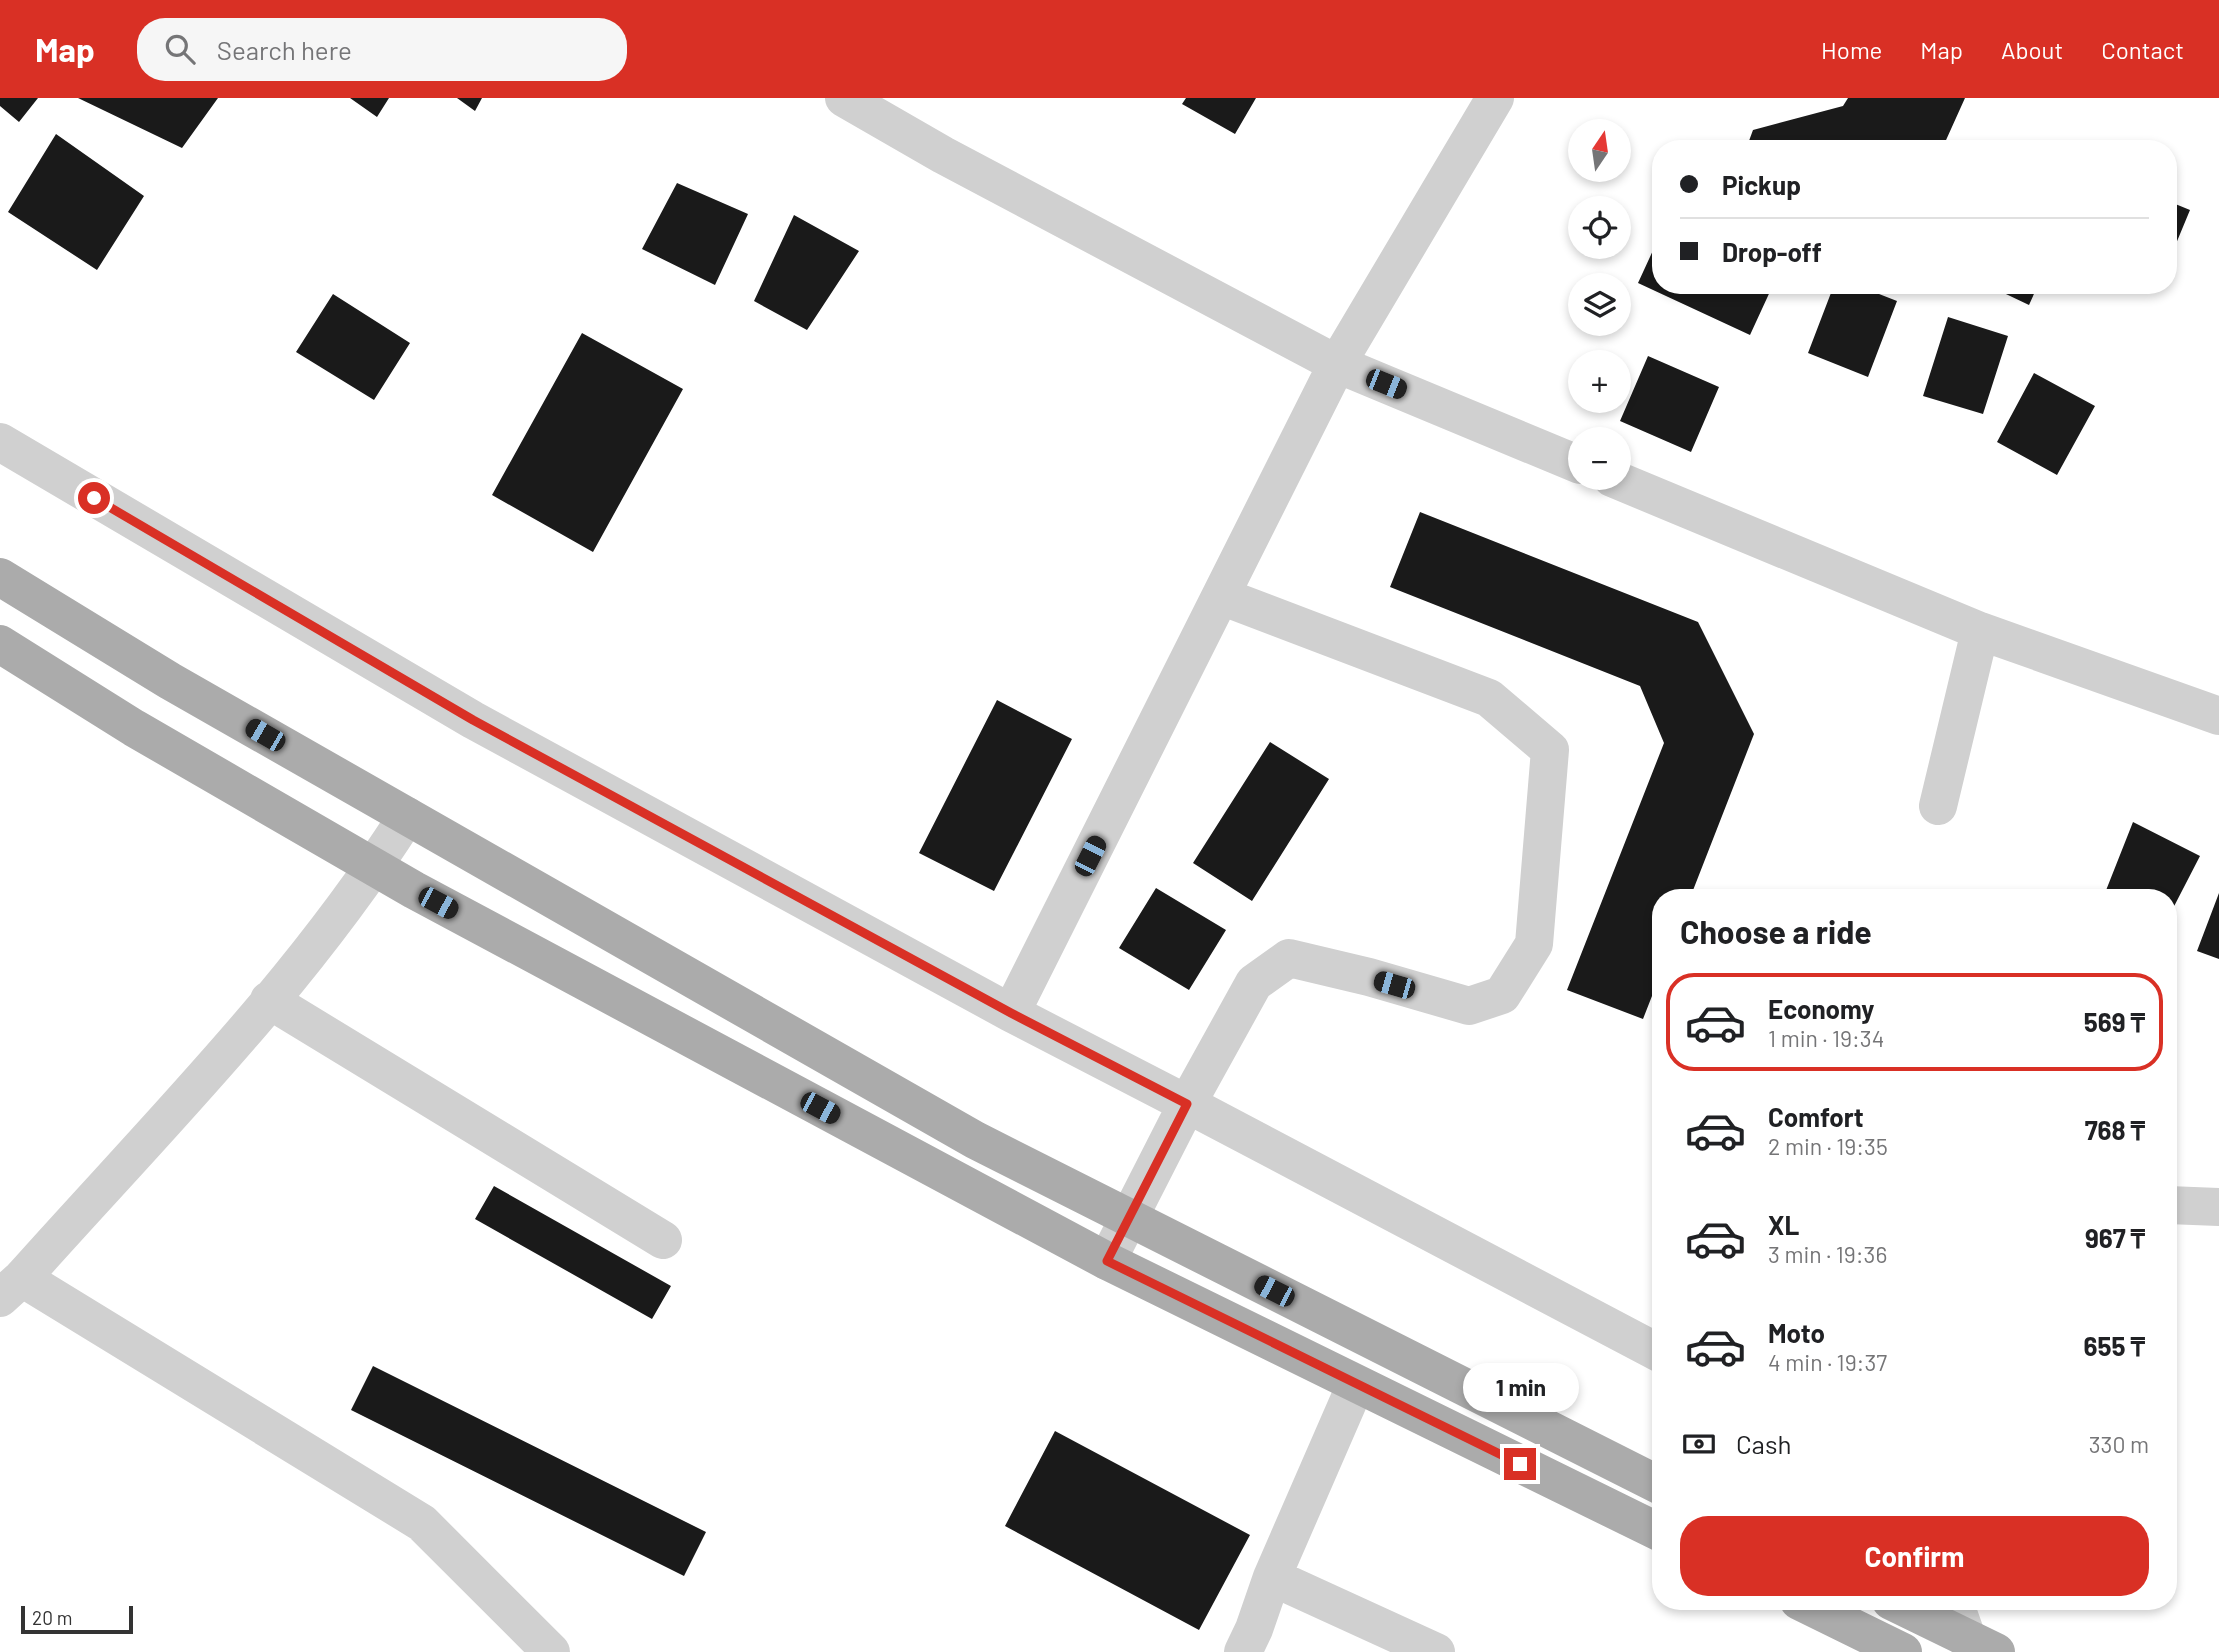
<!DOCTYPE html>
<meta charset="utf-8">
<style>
:root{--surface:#fff;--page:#f6f6f6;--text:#202124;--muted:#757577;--line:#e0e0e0;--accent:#d93025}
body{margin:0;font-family:Barlow,sans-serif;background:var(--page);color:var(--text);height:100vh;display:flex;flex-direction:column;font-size:26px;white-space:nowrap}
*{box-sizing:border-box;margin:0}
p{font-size:23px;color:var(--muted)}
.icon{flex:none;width:38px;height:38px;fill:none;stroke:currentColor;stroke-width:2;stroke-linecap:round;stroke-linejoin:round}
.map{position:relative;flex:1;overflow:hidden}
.details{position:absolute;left:1652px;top:791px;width:525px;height:721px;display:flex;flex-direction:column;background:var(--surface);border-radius:28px;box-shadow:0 4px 10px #0003}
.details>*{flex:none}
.guide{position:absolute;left:1652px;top:42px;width:525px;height:154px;border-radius:28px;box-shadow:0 4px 10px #0003;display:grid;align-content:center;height:154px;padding:0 28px;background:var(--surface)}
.needle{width:46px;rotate:13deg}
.controls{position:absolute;left:1568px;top:21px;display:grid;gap:14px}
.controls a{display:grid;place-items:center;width:63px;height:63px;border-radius:50%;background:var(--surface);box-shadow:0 4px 10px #0003;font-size:35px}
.scale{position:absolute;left:21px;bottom:18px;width:112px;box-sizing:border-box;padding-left:7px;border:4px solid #333;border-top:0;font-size:19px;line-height:24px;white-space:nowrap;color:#333;-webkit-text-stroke:5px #fff;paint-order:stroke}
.end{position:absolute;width:32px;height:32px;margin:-16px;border:9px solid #d93025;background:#fff;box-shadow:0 0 0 4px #fff}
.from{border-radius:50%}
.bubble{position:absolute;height:49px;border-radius:24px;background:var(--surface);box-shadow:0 4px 10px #0003;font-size:23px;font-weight:700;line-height:49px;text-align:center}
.car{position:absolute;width:21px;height:42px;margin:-21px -10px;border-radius:9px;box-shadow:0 0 5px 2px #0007;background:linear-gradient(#222 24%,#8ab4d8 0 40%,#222 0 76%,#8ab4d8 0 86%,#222 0)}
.guide b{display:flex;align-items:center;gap:24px;height:66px;font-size:26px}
.guide b+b{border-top:2px solid var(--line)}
.guide i{width:18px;height:18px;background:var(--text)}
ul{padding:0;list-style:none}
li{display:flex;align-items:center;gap:21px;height:98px;margin:0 14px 10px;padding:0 14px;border:4px solid transparent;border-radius:28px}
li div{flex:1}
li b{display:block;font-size:26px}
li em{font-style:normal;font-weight:700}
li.on{border-color:var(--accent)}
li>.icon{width:63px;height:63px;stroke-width:1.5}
h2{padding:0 28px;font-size:32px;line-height:84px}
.pay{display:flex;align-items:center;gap:18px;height:77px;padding:0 28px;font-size:26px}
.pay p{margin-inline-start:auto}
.cta{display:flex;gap:14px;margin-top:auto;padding:14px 28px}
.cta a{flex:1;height:80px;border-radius:28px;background:var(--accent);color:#fff;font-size:28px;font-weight:700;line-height:80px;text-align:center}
header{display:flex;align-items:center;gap:42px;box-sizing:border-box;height:98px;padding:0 35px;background:var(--accent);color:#fff}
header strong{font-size:33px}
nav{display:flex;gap:38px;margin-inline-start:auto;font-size:24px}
.search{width:490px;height:63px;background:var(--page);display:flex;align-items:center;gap:18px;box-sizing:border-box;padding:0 24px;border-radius:28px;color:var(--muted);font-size:26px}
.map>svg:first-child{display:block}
.building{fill:#1a1a1a}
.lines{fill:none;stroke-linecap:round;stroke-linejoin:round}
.minor{stroke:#d0d0d0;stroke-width:38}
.major{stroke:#ababab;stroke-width:38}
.route{stroke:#d93025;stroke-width:9}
</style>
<header>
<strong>Map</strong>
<div class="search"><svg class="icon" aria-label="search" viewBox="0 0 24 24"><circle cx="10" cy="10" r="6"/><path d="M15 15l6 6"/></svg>Search here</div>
<nav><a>Home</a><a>Map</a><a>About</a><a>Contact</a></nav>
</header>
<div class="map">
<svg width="2219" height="1554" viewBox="0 0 2219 1554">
<rect width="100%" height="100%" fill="#fff"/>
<path class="building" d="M0,0H38L19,24L0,8Z
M78,0H218L182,50Z
M350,0H389L377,19Z
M457,0H482L475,13Z
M1186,0H1256L1235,36L1182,6Z
M1848,0H1965L1942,51H1746L1753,32L1843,8Z
M56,36L144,98L97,172L8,114Z
M677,85L748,116L715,187L642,151Z
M2168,103L2190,112L2168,165Z
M794,117L859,153L807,232L754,203Z
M1661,135V187H1773L1750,237L1638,185Z
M1834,187H1856L1897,203L1868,279L1808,255Z
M1987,187H2038L2029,207Z
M333,196L410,245L374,302L296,254Z
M1948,219L2008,238L1983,316L1923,298Z
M582,235L683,291L593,454L492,397Z
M1648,258L1719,289L1691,354L1620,323Z
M2034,275L2095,308L2057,377L1997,344Z
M1420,414L1698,524L1754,636L1690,800H1661V875L1643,921L1567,892L1664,645L1640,588L1390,489Z
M997,602L1072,641L994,793L919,755Z
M1270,644L1329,681L1252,803L1193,765Z
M2133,724L2200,758L2168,820V800H2103Z
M1156,790L1226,832L1189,892L1119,850Z
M2219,795V861L2197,853Z
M494,1088L671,1188L652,1221L475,1121Z
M373,1268L706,1434L684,1478L351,1312Z
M1055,1333L1250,1437L1199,1532L1005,1428Z"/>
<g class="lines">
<path class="minor" d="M844,0L943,57L1337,266L1580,367
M0,344L473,622L1011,915L1187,1006L1661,1256
M1612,380L1980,533L2219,618
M1938,708L1980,533
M269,902L663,1142
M1011,915L1337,266L1495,0
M2168,1107L2219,1109
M1107,1163L1187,1006L1254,885L1289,860L1369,879L1469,908L1502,897L1534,846L1550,652L1489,600L1221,498
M22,1180L422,1425L551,1554
M0,1200L22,1180C155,1031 300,887 407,718
M1272,1479L1436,1554
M1954,1503L1972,1554
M1243,1554L1254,1531L1272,1479L1356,1286"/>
<path class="major" d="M0,479L170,583L975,1042L1661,1388
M0,546L134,630L414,792L1107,1163L1661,1435
M1799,1503L1903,1554
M1891,1503L1996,1554"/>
</g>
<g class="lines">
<path class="route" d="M94,400L473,622L1011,915L1187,1006L1107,1163L1520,1366"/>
</g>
</svg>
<div class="controls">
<a><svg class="needle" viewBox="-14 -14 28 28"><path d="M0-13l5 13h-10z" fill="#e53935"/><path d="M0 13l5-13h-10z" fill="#757577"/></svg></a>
<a><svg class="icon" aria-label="locate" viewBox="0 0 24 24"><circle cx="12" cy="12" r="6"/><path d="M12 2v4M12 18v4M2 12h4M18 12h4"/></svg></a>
<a><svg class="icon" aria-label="layers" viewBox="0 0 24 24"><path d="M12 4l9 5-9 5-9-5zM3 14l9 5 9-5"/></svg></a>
<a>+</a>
<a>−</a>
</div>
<div class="scale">20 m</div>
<i class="end from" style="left:94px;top:400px"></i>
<i class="end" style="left:1520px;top:1366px"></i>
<div class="bubble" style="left:1463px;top:1265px;width:116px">1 min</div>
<i class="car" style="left:1386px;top:286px;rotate:112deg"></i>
<i class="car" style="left:265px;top:637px;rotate:300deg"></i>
<i class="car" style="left:1090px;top:758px;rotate:27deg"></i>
<i class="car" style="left:438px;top:805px;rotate:118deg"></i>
<i class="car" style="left:1394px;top:887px;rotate:286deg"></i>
<i class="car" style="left:820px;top:1010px;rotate:118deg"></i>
<i class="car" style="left:1274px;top:1193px;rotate:297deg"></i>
<div class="guide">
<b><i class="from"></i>Pickup</b>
<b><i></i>Drop-off</b>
</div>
<section class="details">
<h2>Choose a ride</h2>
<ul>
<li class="on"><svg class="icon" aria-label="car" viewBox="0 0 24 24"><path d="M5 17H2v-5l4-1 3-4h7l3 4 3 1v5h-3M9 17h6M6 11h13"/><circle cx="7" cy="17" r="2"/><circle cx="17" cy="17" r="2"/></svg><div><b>Economy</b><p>1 min · 19:34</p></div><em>569 ₸</em></li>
<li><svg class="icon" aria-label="car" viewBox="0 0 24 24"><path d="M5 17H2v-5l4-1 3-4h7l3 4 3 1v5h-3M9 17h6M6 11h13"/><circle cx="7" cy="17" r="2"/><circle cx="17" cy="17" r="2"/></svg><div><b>Comfort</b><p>2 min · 19:35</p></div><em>768 ₸</em></li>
<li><svg class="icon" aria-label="car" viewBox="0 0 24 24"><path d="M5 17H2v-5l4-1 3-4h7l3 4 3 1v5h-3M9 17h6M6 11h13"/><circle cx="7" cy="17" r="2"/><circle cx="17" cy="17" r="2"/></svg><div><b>XL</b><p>3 min · 19:36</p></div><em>967 ₸</em></li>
<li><svg class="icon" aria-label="car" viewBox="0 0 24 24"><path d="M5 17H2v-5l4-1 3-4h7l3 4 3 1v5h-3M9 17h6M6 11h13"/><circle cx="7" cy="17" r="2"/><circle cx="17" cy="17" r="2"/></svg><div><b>Moto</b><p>4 min · 19:37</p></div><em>655 ₸</em></li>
</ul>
<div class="pay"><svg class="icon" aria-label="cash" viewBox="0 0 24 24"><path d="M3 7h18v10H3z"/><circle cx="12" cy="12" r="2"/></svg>Cash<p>330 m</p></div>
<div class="cta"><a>Confirm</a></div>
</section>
</div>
